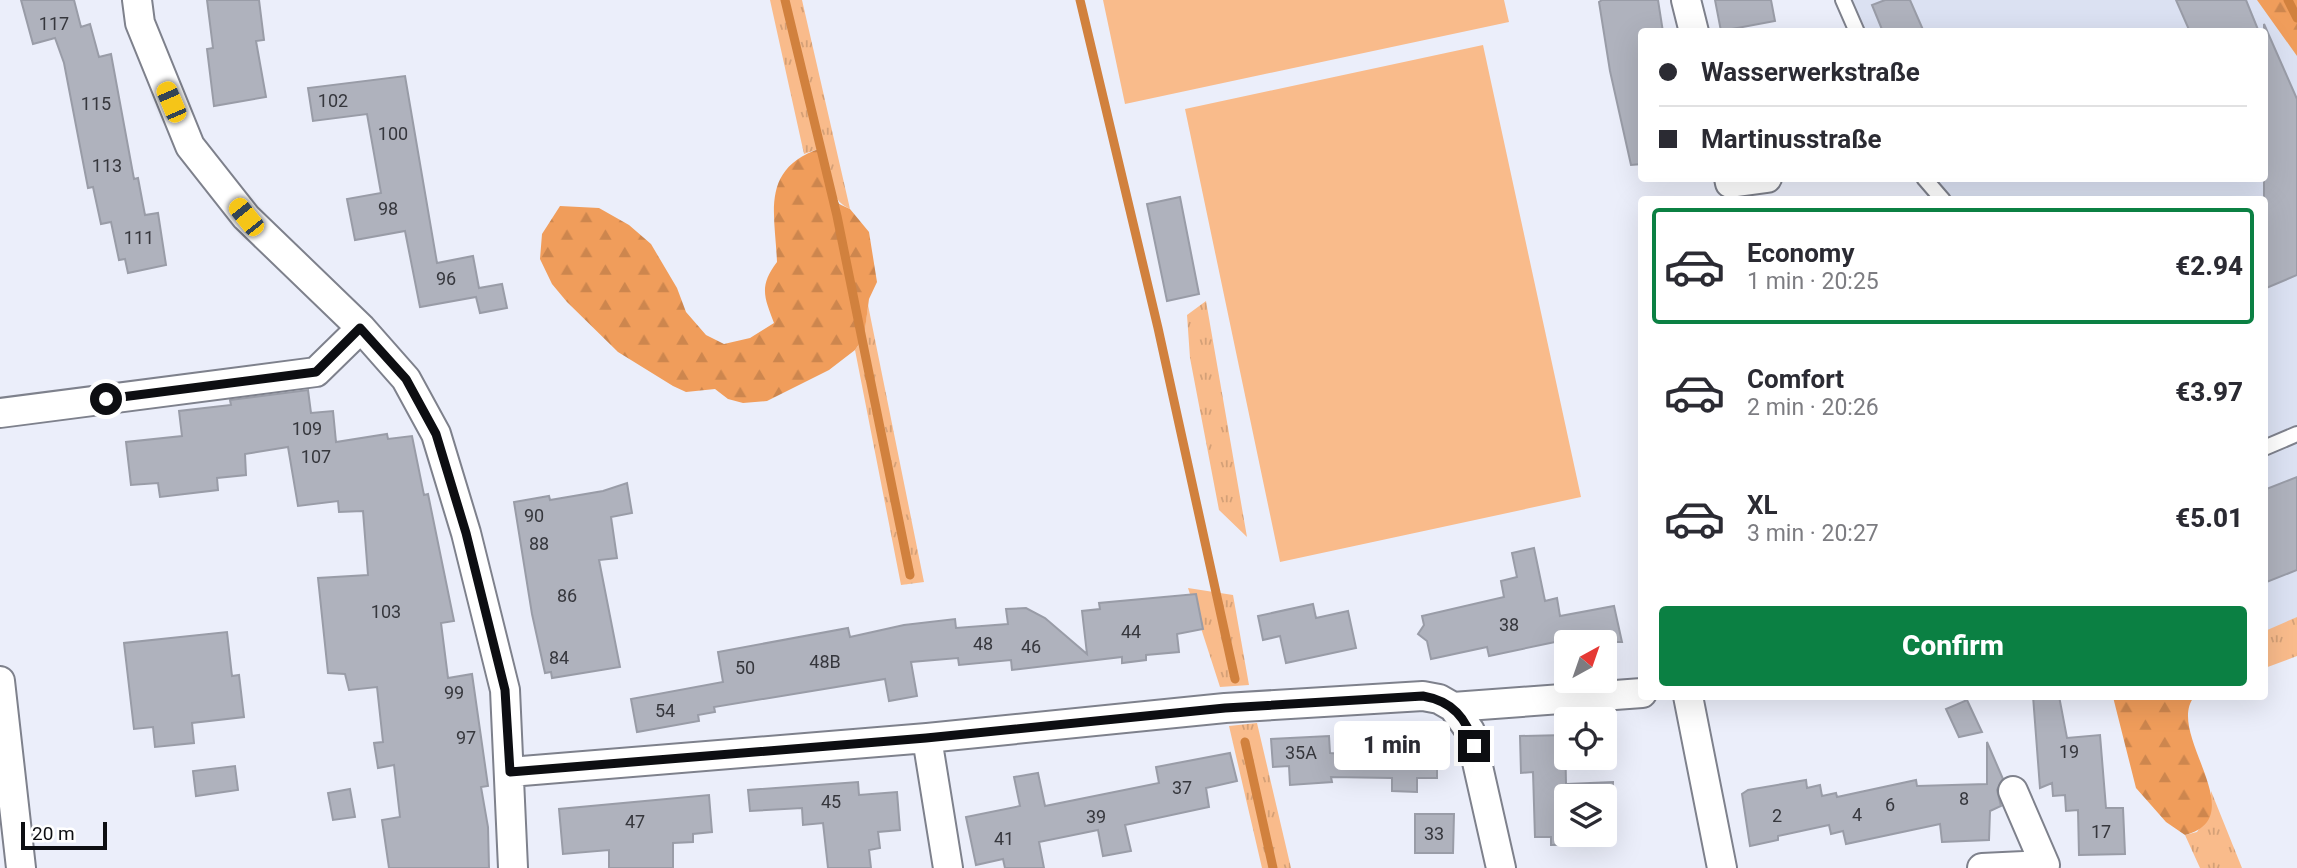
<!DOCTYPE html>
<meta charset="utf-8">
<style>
:root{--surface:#fff;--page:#f2f2f3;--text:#2b2b33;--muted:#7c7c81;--line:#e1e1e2;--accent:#0b8043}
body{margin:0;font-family:Roboto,sans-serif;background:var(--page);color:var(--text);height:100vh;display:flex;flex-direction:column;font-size:26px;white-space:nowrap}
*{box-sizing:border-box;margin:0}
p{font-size:23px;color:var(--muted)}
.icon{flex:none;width:38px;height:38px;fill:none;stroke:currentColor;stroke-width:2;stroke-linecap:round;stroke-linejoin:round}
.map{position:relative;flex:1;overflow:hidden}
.drawer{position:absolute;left:1638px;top:196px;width:630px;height:504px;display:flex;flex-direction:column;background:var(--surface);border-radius:7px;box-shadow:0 7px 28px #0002}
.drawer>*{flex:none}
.guide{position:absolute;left:1638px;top:28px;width:630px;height:154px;border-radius:7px;box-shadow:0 7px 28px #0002;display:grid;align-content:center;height:154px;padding:0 21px;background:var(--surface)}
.needle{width:46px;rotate:40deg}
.controls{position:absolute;left:1554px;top:630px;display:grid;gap:14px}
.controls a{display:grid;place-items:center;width:63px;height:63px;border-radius:7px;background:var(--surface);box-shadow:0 7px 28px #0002;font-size:35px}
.scale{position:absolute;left:21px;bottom:18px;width:86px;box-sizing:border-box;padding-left:7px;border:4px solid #0d0e12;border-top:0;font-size:19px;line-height:24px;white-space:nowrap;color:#0d0e12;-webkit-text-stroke:5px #fff;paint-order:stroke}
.end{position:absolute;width:32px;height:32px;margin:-16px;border:9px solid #0d0e12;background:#fff;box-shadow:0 0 0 4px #fff}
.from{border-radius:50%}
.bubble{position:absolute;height:49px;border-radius:7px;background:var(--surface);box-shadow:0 7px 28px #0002;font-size:23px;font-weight:800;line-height:49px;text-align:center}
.car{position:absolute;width:21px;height:42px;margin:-21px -10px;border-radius:9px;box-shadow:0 0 5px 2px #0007;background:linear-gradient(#f5c518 24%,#345 0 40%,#f5c518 0 76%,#345 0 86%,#f5c518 0)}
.guide b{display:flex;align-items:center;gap:24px;height:66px;font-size:26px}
.guide b+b{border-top:2px solid var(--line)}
.guide i{width:18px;height:18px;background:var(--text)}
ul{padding:12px 0 0;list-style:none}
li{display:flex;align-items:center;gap:21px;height:116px;margin:0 14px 10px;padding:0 7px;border:4px solid transparent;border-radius:7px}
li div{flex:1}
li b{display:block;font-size:26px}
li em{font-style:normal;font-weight:800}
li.selected{border-color:var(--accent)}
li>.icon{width:63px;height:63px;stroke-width:1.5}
.primary-button{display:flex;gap:14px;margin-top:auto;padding:14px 21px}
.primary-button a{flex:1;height:80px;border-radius:7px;background:var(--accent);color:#fff;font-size:28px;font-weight:800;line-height:80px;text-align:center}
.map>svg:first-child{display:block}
.built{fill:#dbe1f2}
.grass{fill:url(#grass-tufts)}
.forest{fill:url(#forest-firs)}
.pitch{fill:#f9bb8b}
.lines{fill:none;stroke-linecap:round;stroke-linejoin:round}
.stream{stroke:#d1813e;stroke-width:9}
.building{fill:#afb2bd;stroke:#999ca7;stroke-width:2;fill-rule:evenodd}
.service-casing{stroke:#7e818c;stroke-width:18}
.minor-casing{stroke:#7e818c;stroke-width:32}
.service{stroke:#fff;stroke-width:14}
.minor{stroke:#fff;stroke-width:28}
.route{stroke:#0d0e12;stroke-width:9}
.labels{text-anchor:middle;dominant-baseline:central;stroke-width:7;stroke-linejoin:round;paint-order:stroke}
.number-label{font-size:18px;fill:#36373d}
</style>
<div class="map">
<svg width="2297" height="868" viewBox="0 0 2297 868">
<defs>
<pattern id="grass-tufts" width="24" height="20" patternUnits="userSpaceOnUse" patternTransform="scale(1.75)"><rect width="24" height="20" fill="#f9bb8b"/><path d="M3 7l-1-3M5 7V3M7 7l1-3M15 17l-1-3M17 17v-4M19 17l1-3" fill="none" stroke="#d4a077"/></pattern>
<pattern id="forest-firs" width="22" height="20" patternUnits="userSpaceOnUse" patternTransform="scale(1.75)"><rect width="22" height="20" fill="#f09d5b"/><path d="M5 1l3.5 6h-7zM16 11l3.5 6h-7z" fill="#cd864e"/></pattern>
</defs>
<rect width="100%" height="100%" fill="#ebeefa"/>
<path class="built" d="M1847,0H2297V628L2265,642L2264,200L1936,199L1927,179L2264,178V32L1861,31Z"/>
<path class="grass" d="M770,0H802L850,209C831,200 834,188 830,170C828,163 824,155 821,148L804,154Z
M1206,301L1247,537L1219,510L1190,358L1187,315Z
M868,305L924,582L901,585L855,350L864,337Z
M1188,588L1233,595L1249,685L1220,687Z
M2297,617V656L2265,668V631Z
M1257,723L1291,868H1262L1229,726Z
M2211,791L2242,868H2200L2185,835L2197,832L2211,810Z"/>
<path class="forest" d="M2257,0H2297V56Z
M821,148L830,171V186L839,204L850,209L869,232L877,282L869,299L864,337L855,350L829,370L767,401L743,403L728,399L715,389L686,392L673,386L618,352L567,302L552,284L540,259L542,234L560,206L599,208L629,225L651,244L677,288L686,312L706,335L724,344L750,338L774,323C765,298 758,287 777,262C775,212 760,169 821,148Z
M2113,697H2194C2165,733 2254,817 2185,835L2166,822L2136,788Z"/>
<path class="pitch" d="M1103,0H1504L1509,22L1125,104Z
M1483,45L1581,497L1280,562L1185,109Z"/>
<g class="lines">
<path class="stream" d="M785,0L837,216L910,575
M1080,0L1158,328L1235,679
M2288,0L2297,18
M1245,742L1273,868"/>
</g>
<path class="building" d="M21,0H74L81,27L90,24L99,57L111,54L134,179L138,178L145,215L158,213L166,265L128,273L125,259L119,260L111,222L101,224L93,187L88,188L64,63L55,38L33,44Z
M207,0H259L264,40L256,41L266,97L214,106L207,49L213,48Z
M1602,0H1658L1663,32H1642V164L1631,165L1610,71L1599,2Z
M1715,0H1771L1775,21L1721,31Z
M1885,0H1910L1924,32H1883L1872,5Z
M2176,0H2246L2259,32H2190Z
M2264,24L2297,99V275L2264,289Z
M405,76L437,263L473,256L479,288L502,284L507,308L480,313L476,297L420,307L405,231L355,240L347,199L381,193L367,114L313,121L308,88Z
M1180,197L1199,294L1167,301L1147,204Z
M308,390L311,413L333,411L336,442L387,434L388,439L412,436L424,495L428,494L454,621L441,623L448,678L472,674L488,786L481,787L488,827L489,868H389L382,820L400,817L394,765L378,768L374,743L383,742L377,687L349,690L345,674L328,673L318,578L368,575L363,511L339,512L338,501L298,506L288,447L245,454L246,475L217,478L218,490L160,497L158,483L131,485L126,442L182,436L179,411L231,405L230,400Z
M2297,477V570L2264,583V490Z
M627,483L632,513L611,517L617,558L599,560L620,667L552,678L551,672L545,673L532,614L514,502L549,496L550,500L603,491Z
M1534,548L1545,601L1557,598L1560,616L1614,606L1622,642H1555L1489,656L1487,647L1431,659L1427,641L1418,634L1424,625L1422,616L1504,597L1501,581L1517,577L1512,553Z
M1196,594L1203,629L1177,634L1179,652L1146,655V660L1122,663V657L1012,670L1011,660L959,665L958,658L911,662L917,696L889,701L885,679L714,707L715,712L698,715L699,721L637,732L631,699L723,682L718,652L848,628L850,637L904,625L955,619L956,628L1008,624L1006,609L1026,608L1045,618L1087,654L1082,611L1100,609L1099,603Z
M1313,604L1316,618L1348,611L1356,648L1286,663L1280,636L1263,640L1258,616Z
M227,632L232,676L239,675L244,717L192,723L194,743L155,747L153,727L134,729L124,643Z
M2033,696H2059L2067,738L2100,735L2106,808H2123L2125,854L2079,855L2078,810L2066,811L2065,795L2053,796L2052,783L2040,788Z
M1967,700L1982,732L1959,737L1946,709Z
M1565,735L1566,784L1613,782L1612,844L1551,845V837H1535L1533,772L1521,773L1520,736ZM1566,796H1605V835H1566Z
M1329,736L1330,753L1376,756V737H1417V757L1437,758V778H1417V792L1392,791V778L1331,777L1332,782L1290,785L1289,766L1273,767L1271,739Z
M1987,742L2003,779L1997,790L2001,806L1990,811L1989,840L1942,842L1940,824L1846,844L1843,831L1831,834L1829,825L1778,836V840L1750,846L1742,794L1748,790L1806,780L1807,788L1820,785L1822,796L1836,793L1837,797L1916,780L1917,786L1987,784Z
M1230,753L1237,781L1206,788L1209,807L1125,825L1131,851L1103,856L1098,830L1039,842L1044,868H1005L1003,859L976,865L966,817L1020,806L1014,777L1038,773L1045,806L1159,783L1156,767Z
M235,766L238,790L196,796L193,771Z
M858,782L859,795L897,792L900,830L878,832L880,848L869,850L871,868H828L823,823L803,825L802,808L750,811L748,790Z
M350,789L355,817L333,820L328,793Z
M709,795L712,832L693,834V842L673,843V868H609V850L563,854L559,809Z
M1415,814H1454L1453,853H1415Z"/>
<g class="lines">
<g class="service-casing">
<path id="service" d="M1843,0L1857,32
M1924,178L1943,200
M2264,448L2297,434"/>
</g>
<g class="minor-casing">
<path id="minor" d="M137,0L140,23L190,146L246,217L361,328L406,379L436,434L466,533L505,690L513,868
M1686,0L1694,32
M1729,178L1730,183L1767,178
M0,413L316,372L361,328
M0,681L21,868
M1688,696L1722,868
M1453,707L1470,731L1501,868
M927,738L948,868
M510,772L927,738L1225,708L1423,696L1439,699L1453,707L1642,693
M1982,868L2045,865L2013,791"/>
</g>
<use href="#service" class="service"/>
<use href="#minor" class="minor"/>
</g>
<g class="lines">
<path class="route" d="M106,399L316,372L360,328L406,379L436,434L466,533L505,690L510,772L926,738L1225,708L1423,696C1452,701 1467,718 1474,746"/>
</g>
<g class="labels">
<g class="number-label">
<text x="54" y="23">117</text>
<text x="333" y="100">102</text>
<text x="96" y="103">115</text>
<text x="393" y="133">100</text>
<text x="107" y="165">113</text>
<text x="388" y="208">98</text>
<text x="139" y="237">111</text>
<text x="446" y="278">96</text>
<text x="307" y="428">109</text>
<text x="316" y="456">107</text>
<text x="534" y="515">90</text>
<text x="539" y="543">88</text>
<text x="567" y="595">86</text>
<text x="386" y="611">103</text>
<text x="1509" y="624">38</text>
<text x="1131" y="631">44</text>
<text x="983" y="643">48</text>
<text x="1031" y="646">46</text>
<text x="559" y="657">84</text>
<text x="825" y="661">48B</text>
<text x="745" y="667">50</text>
<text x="454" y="692">99</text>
<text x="665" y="710">54</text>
<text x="466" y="737">97</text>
<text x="2069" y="751">19</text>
<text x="1301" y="752">35A</text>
<text x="1182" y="787">37</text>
<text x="1964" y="798">8</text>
<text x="831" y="801">45</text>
<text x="1890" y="804">6</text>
<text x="1857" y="814">4</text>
<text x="1777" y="815">2</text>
<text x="1096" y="816">39</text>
<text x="635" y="821">47</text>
<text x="2101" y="831">17</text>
<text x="1434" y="833">33</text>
<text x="1004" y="838">41</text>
</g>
</g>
</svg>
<div class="controls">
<a><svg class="needle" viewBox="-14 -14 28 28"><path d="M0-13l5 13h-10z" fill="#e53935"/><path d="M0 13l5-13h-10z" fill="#7c7c81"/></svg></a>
<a><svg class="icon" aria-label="locate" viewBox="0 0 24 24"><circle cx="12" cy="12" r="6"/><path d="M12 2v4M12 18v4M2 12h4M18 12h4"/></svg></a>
<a><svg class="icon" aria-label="layers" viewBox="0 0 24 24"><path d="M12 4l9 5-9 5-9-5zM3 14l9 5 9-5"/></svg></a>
</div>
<div class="scale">20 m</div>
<i class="end from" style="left:106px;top:399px"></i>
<i class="end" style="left:1474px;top:746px"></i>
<div class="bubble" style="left:1334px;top:721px;width:116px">1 min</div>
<i class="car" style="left:171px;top:102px;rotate:337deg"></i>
<i class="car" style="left:246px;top:217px;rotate:321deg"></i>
<div class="guide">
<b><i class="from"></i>Wasserwerkstraße</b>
<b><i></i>Martinusstraße</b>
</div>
<section class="drawer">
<ul>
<li class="selected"><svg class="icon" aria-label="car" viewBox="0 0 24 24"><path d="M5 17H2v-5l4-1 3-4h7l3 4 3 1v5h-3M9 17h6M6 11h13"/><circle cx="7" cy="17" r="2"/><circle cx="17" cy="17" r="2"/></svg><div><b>Economy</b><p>1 min · 20:25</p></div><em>€2.94</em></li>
<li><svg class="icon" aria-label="car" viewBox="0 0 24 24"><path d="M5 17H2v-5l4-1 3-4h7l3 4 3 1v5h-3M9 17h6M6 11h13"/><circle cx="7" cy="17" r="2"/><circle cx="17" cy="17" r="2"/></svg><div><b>Comfort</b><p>2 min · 20:26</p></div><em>€3.97</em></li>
<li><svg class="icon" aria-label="car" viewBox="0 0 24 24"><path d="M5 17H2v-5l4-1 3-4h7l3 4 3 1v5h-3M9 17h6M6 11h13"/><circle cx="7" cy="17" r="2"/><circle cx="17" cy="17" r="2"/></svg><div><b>XL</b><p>3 min · 20:27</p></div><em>€5.01</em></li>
</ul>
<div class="primary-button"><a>Confirm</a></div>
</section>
</div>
